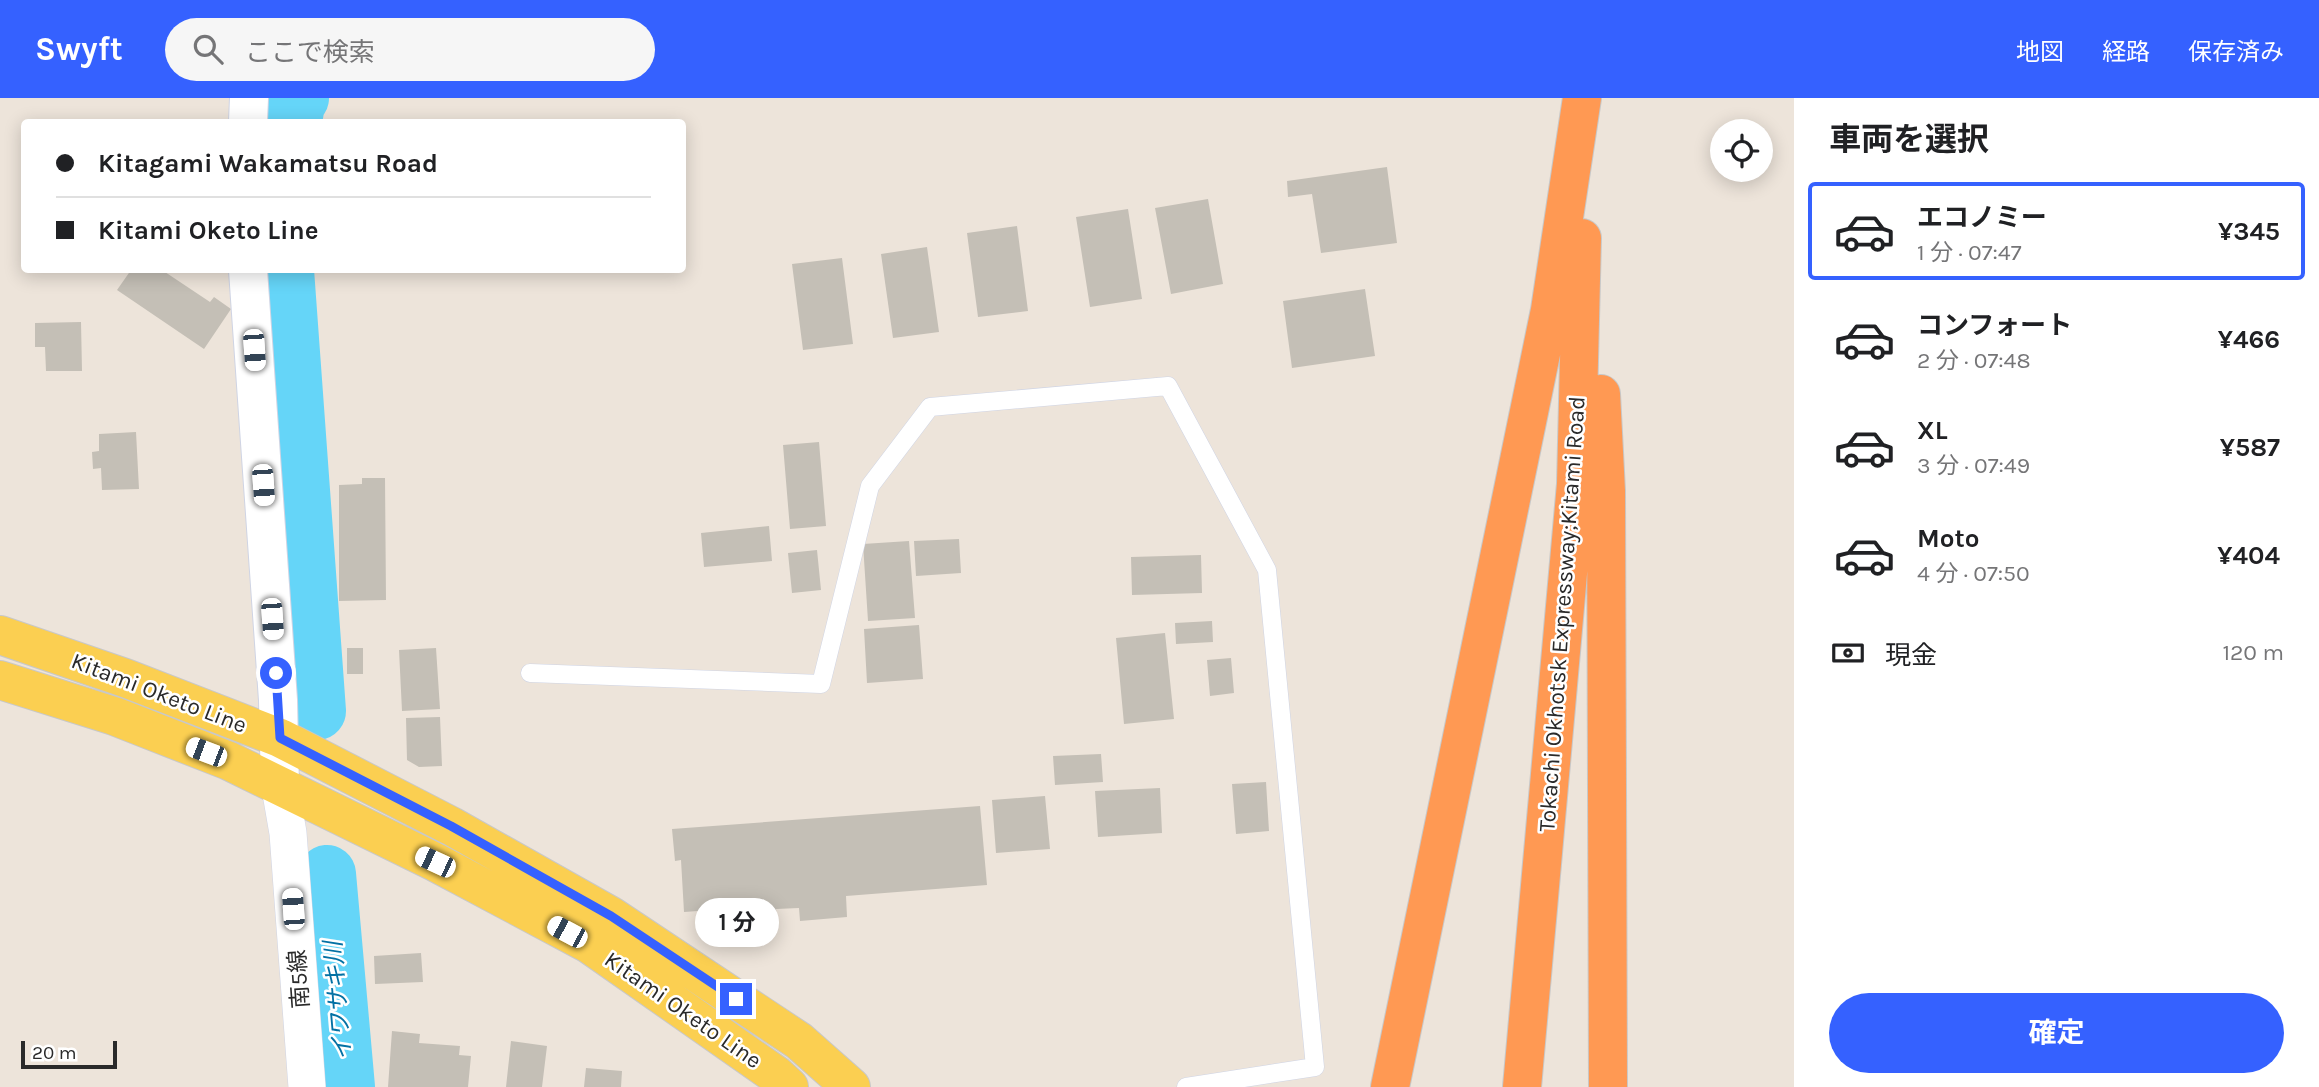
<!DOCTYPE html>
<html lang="ja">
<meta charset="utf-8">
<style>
:root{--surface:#fff;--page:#f6f6f6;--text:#202124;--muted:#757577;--line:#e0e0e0;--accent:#3561ff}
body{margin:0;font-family:Karla,"Noto Sans JP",sans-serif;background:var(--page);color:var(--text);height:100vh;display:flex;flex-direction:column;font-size:26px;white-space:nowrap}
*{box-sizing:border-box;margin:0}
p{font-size:23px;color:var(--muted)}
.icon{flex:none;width:38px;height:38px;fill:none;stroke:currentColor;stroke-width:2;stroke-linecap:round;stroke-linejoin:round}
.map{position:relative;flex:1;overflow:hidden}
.sheet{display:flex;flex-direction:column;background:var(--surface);width:525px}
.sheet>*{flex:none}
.guide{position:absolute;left:21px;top:21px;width:665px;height:154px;border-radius:7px;box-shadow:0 4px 18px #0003;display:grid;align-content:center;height:154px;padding:0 35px;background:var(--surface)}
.buttons{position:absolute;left:1710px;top:21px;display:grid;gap:14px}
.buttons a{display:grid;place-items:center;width:63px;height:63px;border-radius:50%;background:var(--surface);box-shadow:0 4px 18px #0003;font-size:35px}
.scale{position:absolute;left:21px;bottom:18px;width:96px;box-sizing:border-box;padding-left:7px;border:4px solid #2a2a2a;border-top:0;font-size:19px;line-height:24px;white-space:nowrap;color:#2a2a2a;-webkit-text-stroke:5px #fff;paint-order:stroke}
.end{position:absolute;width:32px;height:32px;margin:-16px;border:9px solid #3561ff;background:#fff;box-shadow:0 0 0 4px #fff}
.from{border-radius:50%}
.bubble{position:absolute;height:49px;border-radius:24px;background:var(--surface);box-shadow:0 4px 18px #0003;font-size:23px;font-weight:700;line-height:49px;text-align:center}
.car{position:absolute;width:21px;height:42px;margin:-21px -10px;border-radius:9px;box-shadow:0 0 5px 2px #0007;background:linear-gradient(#fff 24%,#345 0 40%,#fff 0 76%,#345 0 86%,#fff 0)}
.guide b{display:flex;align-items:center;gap:24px;height:66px;font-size:26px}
.guide b+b{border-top:2px solid var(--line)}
.guide i{width:18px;height:18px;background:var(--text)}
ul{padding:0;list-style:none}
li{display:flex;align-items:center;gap:21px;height:98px;margin:0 14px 10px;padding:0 21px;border:4px solid transparent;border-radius:7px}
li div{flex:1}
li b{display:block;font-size:26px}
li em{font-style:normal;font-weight:700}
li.current{border-color:var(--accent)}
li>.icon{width:63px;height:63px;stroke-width:1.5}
h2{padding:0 35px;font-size:32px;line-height:84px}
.pay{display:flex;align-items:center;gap:18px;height:77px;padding:0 35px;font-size:26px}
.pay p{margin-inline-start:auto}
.button{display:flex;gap:14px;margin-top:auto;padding:14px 35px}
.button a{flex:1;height:80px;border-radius:42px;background:var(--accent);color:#fff;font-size:28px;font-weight:700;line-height:80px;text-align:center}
header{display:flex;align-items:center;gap:42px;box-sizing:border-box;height:98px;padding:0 35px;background:var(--accent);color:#fff}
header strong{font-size:33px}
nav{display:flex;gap:38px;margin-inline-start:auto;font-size:24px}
.search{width:490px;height:63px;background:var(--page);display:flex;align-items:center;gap:18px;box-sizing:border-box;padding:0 24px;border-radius:38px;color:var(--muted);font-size:26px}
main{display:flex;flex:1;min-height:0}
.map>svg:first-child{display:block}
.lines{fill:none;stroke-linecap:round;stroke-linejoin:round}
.river{stroke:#65d5f8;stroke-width:58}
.building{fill:#c4bfb6}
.lane-casing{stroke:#cfd4e4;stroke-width:19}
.street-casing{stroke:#cfd4e4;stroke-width:38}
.secondary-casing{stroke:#cfd4e4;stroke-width:40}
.primary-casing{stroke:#c8c8c8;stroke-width:40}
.highway-casing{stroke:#c8c8c8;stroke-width:40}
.lane{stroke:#fff;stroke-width:18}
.street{stroke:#fff;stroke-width:37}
.secondary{stroke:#fff;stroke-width:38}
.primary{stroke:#fbcf51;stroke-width:38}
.highway{stroke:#ff9953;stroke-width:38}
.route{stroke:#3561ff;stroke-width:9}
.labels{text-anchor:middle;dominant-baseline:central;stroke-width:5;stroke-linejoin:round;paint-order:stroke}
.street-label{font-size:23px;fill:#2a2a2a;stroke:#fff}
.water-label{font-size:24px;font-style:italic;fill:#0371a4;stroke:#fff}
</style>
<header>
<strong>Swyft</strong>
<div class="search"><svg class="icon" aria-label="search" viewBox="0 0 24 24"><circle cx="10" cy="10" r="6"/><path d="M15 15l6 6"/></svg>ここで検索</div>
<nav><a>地図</a><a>経路</a><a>保存済み</a></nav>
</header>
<main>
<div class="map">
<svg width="1794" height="989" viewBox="0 0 1794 989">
<rect width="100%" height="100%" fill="#ede4da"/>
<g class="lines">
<path class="river" d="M293,24L296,6L300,0
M285,172L317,613
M327,776L346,989"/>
</g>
<path class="building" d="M1387,69L1397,145L1321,155L1312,96L1288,99L1287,83Z
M1208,101L1223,186L1171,196L1155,110Z
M1128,111L1142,201L1090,209L1076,119Z
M1017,128L1028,213L978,219L967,135Z
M927,149L939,234L893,240L881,156Z
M842,160L853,246L803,252L792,166Z
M131,172H162L210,204L214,199L231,211L204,251L117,192Z
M1365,191L1375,258L1292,270L1283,203Z
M81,224L82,273H46L45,249H35V225Z
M136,334L139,391L102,392L101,370L93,371L92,354L99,353V336Z
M819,344L826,428L790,431L783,347Z
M362,380H385L386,502L339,503V387L362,386Z
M769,428L772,463L704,469L701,435Z
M959,441L961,475L916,478L914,443Z
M909,443L915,520L868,523L863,446Z
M817,452L821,492L792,495L788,455Z
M1201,457L1202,495L1132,497L1131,459Z
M1212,523L1213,544L1176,546L1175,525Z
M919,527L923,581L867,585L864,531Z
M1165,535L1174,621L1124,626L1116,540Z
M347,550H363V576H347Z
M436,550L440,611L402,613L399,552Z
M1231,560L1234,595L1210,598L1207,562Z
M440,619L442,668L419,669L407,662L406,620Z
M1101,656L1103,684L1055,687L1053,658Z
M1266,684L1269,733L1236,736L1232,686Z
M1160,690L1162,735L1098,739L1095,693Z
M1045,698L1050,751L996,755L992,702Z
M980,708L987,787L846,798L847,819L800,823L799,810L776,811L777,823L728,827L726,811L684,814L681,762L675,763L672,731Z
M421,855L423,884L375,886L374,858Z
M392,933L420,936L419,945L460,948L459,957L471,958L468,989H388Z
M511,943L547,948L542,989H506Z
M586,970L622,973L621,989H584Z"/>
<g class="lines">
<g class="lane-casing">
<path id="lane" d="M530,575L821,586L870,388L930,309L1168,288L1267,472L1315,969L1186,989"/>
</g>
<g class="street-casing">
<path id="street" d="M280,689L288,735L307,989"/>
</g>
<g class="secondary-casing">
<path id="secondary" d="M248,24L249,0
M248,172L278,602L280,689"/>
</g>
<g class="primary-casing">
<path id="primary" d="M0,537L125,580L280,640L451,728L611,818L799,943L851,989
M0,582L114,618L229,663L435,764L589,846L776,977L789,989"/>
</g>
<g class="highway-casing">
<path id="highway" d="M1601,296L1606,393L1608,989
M1390,989L1550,212L1582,0
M1522,989L1576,386L1582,140"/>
</g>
<use href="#lane" class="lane"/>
<use href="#street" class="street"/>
<use href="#secondary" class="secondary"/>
<use href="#primary" class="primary"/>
<use href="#highway" class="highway"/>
</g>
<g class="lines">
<path class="route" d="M276,575L280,640L451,728L611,818L736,901"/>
</g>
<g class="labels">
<g class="street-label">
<text transform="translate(1562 516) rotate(-86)">Tokachi Okhotsk Expressway;Kitami Road</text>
<text transform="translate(159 595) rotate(21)">Kitami Oketo Line</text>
<text transform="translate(299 881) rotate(-94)">南5線</text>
<text transform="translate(683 912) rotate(35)">Kitami Oketo Line</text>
</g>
<g class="water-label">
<text transform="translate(338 903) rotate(-95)">イワサキ川</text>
</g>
</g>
</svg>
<div class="buttons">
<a><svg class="icon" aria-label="locate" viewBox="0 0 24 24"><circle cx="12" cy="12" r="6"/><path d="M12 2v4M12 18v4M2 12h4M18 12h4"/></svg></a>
</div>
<div class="scale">20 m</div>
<i class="end from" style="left:276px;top:575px"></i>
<i class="end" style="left:736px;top:901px"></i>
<div class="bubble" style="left:695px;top:800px;width:84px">1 分</div>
<i class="car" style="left:254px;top:252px;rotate:176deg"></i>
<i class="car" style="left:263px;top:387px;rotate:176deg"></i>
<i class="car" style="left:272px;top:521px;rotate:176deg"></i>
<i class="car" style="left:206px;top:654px;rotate:291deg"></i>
<i class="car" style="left:435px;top:764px;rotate:295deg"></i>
<i class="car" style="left:293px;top:811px;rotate:356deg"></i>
<i class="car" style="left:567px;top:834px;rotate:298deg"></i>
<div class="guide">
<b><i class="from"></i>Kitagami Wakamatsu Road</b>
<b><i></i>Kitami Oketo Line</b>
</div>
</div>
<section class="sheet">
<h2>車両を選択</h2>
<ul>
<li class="current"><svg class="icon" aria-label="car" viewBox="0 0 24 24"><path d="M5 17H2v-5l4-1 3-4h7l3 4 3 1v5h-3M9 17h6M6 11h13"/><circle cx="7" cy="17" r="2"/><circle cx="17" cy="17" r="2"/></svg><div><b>エコノミー</b><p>1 分 · 07:47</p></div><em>¥345</em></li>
<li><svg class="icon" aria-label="car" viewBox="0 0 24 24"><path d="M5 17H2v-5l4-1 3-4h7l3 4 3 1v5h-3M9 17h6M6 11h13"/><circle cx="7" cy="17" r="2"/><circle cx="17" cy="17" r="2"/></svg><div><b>コンフォート</b><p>2 分 · 07:48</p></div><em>¥466</em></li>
<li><svg class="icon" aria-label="car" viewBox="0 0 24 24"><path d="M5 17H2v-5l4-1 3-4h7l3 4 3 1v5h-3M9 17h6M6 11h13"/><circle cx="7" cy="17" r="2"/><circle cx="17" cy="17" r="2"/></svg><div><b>XL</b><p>3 分 · 07:49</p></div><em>¥587</em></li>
<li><svg class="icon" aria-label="car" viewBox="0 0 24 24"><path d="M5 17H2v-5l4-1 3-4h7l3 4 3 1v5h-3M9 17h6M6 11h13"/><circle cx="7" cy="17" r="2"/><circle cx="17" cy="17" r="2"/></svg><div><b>Moto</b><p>4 分 · 07:50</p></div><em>¥404</em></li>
</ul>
<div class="pay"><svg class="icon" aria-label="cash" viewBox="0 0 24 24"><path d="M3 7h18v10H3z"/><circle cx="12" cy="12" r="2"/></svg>現金<p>120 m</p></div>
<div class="button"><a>確定</a></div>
</section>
</main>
